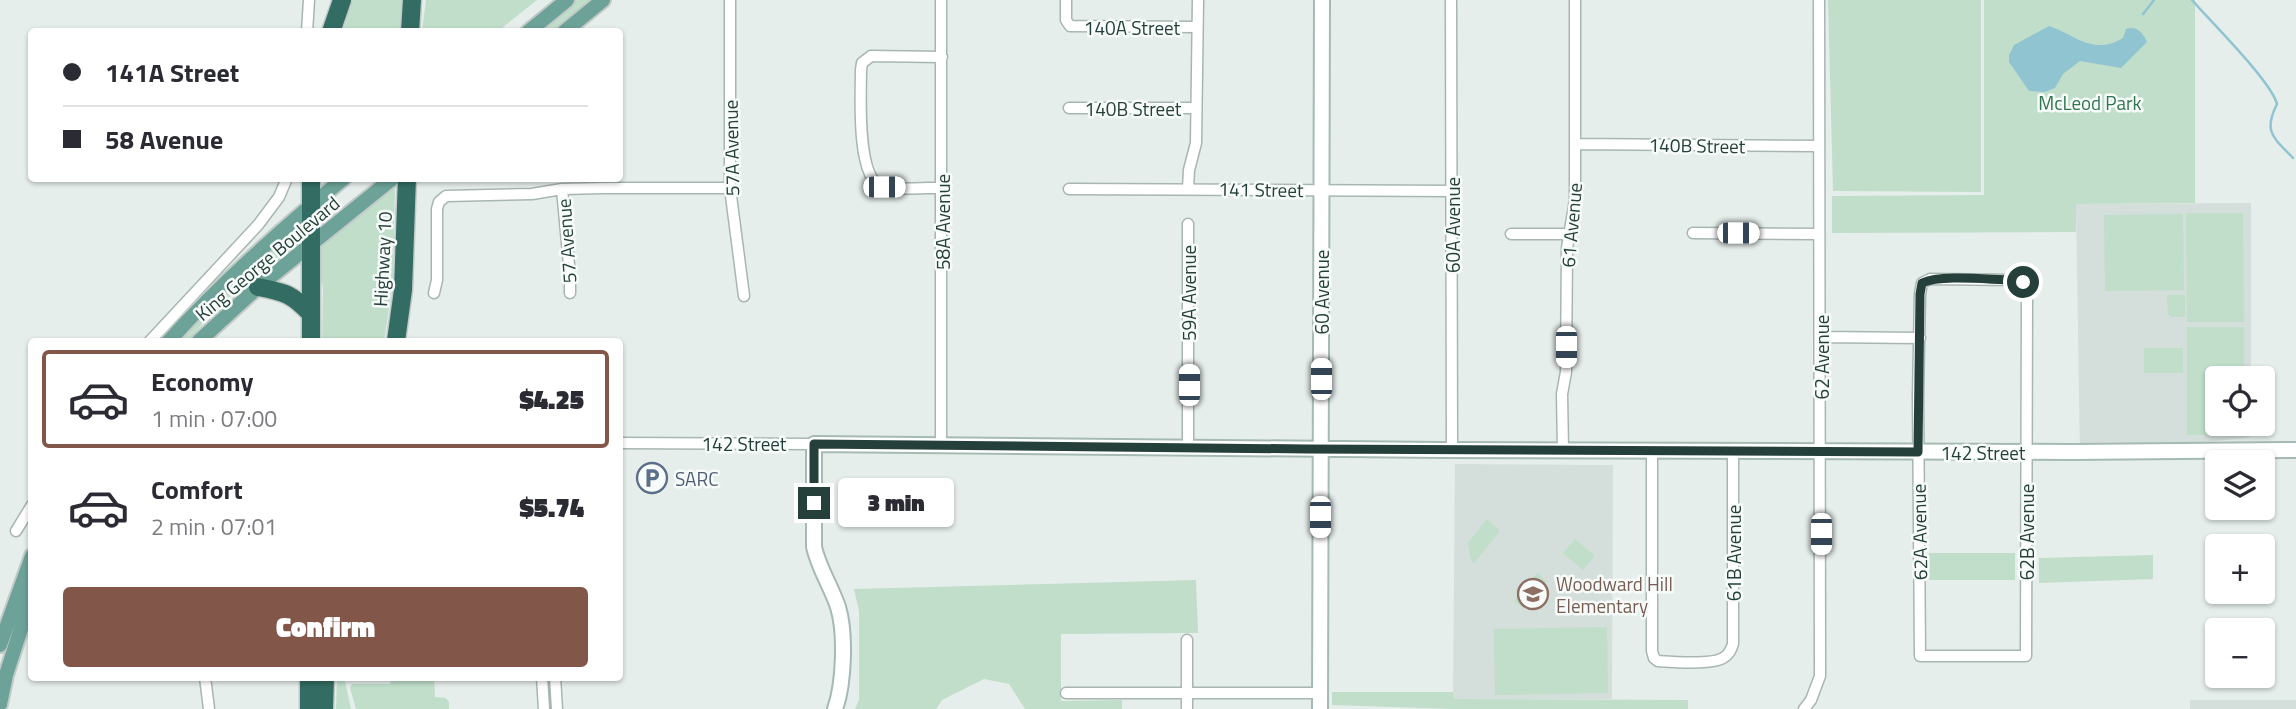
<!DOCTYPE html>
<meta charset="utf-8">
<style>
:root{--surface:#fff;--page:#f7f7f7;--text:#2b2b33;--muted:#7c7c81;--line:#e1e1e2;--accent:#82574a}
body{margin:0;font-family:"Titillium Web",sans-serif;background:var(--page);color:var(--text);height:100vh;display:flex;flex-direction:column;font-size:26px;white-space:nowrap}
*{box-sizing:border-box;margin:0}
p{font-size:23px;color:var(--muted)}
.icon{flex:none;width:38px;height:38px;fill:none;stroke:currentColor;stroke-width:2;stroke-linecap:round;stroke-linejoin:round}
.map{position:relative;flex:1;overflow:hidden}
.sheet{position:absolute;left:28px;top:338px;width:595px;height:343px;display:flex;flex-direction:column;background:var(--surface);border-radius:7px;box-shadow:0 2px 5px #0004}
.sheet>*{flex:none}
.banner{position:absolute;left:28px;top:28px;width:595px;height:154px;border-radius:7px;box-shadow:0 2px 5px #0004;display:grid;align-content:center;height:154px;padding:0 35px;background:var(--surface)}
.fabs{position:absolute;left:2205px;top:366px;display:grid;gap:14px}
.fabs a{display:grid;place-items:center;width:70px;height:70px;border-radius:7px;background:var(--surface);box-shadow:0 2px 5px #0004;font-size:35px}
.end{position:absolute;width:32px;height:32px;margin:-16px;border:9px solid #25403a;background:#fff;box-shadow:0 0 0 4px #fff}
.from{border-radius:50%}
.bubble{position:absolute;height:49px;border-radius:7px;background:var(--surface);box-shadow:0 2px 5px #0004;font-size:23px;font-weight:800;line-height:49px;text-align:center}
.car{position:absolute;width:21px;height:42px;margin:-21px -10px;border-radius:9px;box-shadow:0 0 5px 2px #0007;background:linear-gradient(#fff 24%,#345 0 40%,#fff 0 76%,#345 0 86%,#fff 0)}
.banner b{display:flex;align-items:center;gap:24px;height:66px;font-size:26px}
.banner b+b{border-top:2px solid var(--line)}
.banner i{width:18px;height:18px;background:var(--text)}
ul{padding:12px 0 0;list-style:none}
li{display:flex;align-items:center;gap:21px;height:98px;margin:0 14px 10px;padding:0 21px;border:4px solid transparent;border-radius:7px}
li div{flex:1}
li b{display:block;font-size:26px}
li em{font-style:normal;font-weight:800}
li.current{border-color:var(--accent)}
li>.icon{width:63px;height:63px;stroke-width:1.5}
.action{display:flex;gap:14px;margin-top:auto;padding:14px 35px}
.action a{flex:1;height:80px;border-radius:7px;background:var(--accent);color:#fff;font-size:28px;font-weight:800;line-height:80px;text-align:center}
.map>svg:first-child{display:block}
.built{fill:#d4deda}
.green{fill:#c0deca}
.water{fill:#91c4d1}
.lines{fill:none;stroke-linecap:round;stroke-linejoin:round}
.stream{stroke:#91c4d1;stroke-width:2.5}
.street-casing{stroke:#a8b6b2;stroke-width:13}
.secondary-casing{stroke:#a5bab3;stroke-width:18}
.primary-casing{stroke:#c2cac8;stroke-width:18}
.highway-casing{stroke:#c2cac8;stroke-width:21}
.street{stroke:#fff;stroke-width:10}
.secondary{stroke:#fff;stroke-width:14}
.primary{stroke:#6ca297;stroke-width:14}
.highway{stroke:#326c62;stroke-width:18}
.route{stroke:#25403a;stroke-width:9}
.labels{text-anchor:middle;dominant-baseline:central;stroke-width:5;stroke-linejoin:round;paint-order:stroke}
.street-label{font-size:19px;fill:#25403a;stroke:#f7fbf9}
.park-label{font-size:19px;fill:#30764e;stroke:#f7fbf9}
.service-label{font-size:19px;fill:#4e5e75;stroke:#f7fbf9;text-anchor:start}
.education-label{font-size:19px;fill:#785e54;stroke:#f7fbf9;text-anchor:start}
</style>
<div class="map">
<svg width="2296" height="709" viewBox="0 0 2296 709">
<rect width="100%" height="100%" fill="#e6eeeb"/>
<path class="built" d="M2251,203V378H2217V424H2251V437L2080,457L2076,204Z
M1455,464L1613,465L1612,699H1453Z
M2190,700H2296V709H2190Z"/>
<path class="green" d="M351,0H406L403,31L343,32Z
M426,0H537L498,31H422Z
M576,0H595L558,31L537,32Z
M1828,0H1981V192L1833,191Z
M1984,0H2195V203L2076,204V232L1832,233V196L1984,195Z
M394,186L395,187L393,282L384,341H322L323,287L319,275L320,247Z
M2243,213L2244,322H2187L2186,213Z
M2183,214L2184,290L2105,291L2104,215Z
M305,218L304,235L214,310L188,341H177L205,309Z
M2167,295H2185V317H2172L2168,314Z
M2187,327H2244V378H2217V424H2244V435H2187Z
M2144,348H2183V373H2144Z
M1487,519L1500,531L1474,563L1471,561L1468,543Z
M1575,539L1595,556L1583,570L1563,553Z
M1929,553H2015V580H1929Z
M2153,555V579L2039,583V558Z
M1537,573L1546,581L1524,609L1514,601Z
M1196,580L1198,633L1061,634V701L1122,700V709H1025L1009,684L984,679L942,700L936,709H855L859,700V611L854,589Z
M1607,627L1608,693L1495,695L1494,629Z
M337,677H344L351,709H336Z
M388,677H434L435,697L446,698L449,702V709H356L350,688L352,684H390L391,679Z
M1332,692H1453L1454,699L1688,700V709H1453L1332,705Z"/>
<path class="water" d="M2049,26C2076,35 2093,56 2123,38L2126,29C2137,25 2143,33 2147,42L2121,68L2080,61L2063,74L2055,88L2045,92L2029,91L2009,62V55L2014,45Z"/>
<g class="lines">
<path class="stream" d="M2192,0C2210,21 2271,81 2277,104C2263,132 2273,137 2293,158
M2143,14L2154,0"/>
<g class="street-casing">
<path id="street" d="M730,0V188L744,296
M941,0V444
M1066,0V20L1070,26L1197,27
M1451,0L1452,450
M307,32L309,0
M942,57L871,56L862,63L861,70C861,93 856,177 881,186C895,191 926,187 942,188
M1069,108H1196
M1576,144L1819,146
M562,189L570,276V293
M1069,189L1452,191
M1188,189L1189,170L1196,143L1198,0
M1188,224V446
M1693,233L1819,234
M1511,234H1569
M1930,279L2014,280L2023,282L2027,291L2026,656H1920L1918,396L1920,294L1922,283Z
M434,293L437,280V209L439,202L446,196L532,194L562,189L603,188H730
M1821,337L1920,338
M150,341L258,225L279,197L287,178
M620,443L814,444
M1563,450L1562,394L1566,372L1567,248L1575,200V0
M1652,450V651L1654,658L1658,661C1673,662 1711,665 1723,658C1729,655 1731,650 1733,644V450
M16,531L32,505
M205,677L209,709
M542,677L544,709
M555,677L557,709
M1066,693H1320
M1187,709V640
M1804,709L1811,700L1820,676L1819,0"/>
</g>
<g class="secondary-casing">
<path id="secondary" d="M835,709C844,684 846,633 838,607C831,586 819,569 814,547V444L1441,450L2072,452L2296,450
M1320,709L1322,0"/>
</g>
<g class="primary-casing">
<path id="primary" d="M528,32L567,0
M564,32L603,0
M169,341C223,281 282,229 344,178
M199,341L258,287L393,178
M0,645L32,556
M0,704L6,675L32,594"/>
</g>
<g class="highway-casing">
<path id="highway" d="M331,32L342,0
M410,32L412,0
M311,178V341
M258,287C285,292 292,294 311,314
M396,341L403,290L407,178
M309,709V677
M324,709L325,677"/>
</g>
<use href="#street" class="street"/>
<use href="#secondary" class="secondary"/>
<use href="#primary" class="primary"/>
<use href="#highway" class="highway"/>
</g>
<g class="lines">
<path class="route" d="M814,503V444L1307,449L1918,452L1920,294L1922,283C1942,274 1991,280 2014,280L2023,282"/>
</g>
<defs>
<g id="parking-ring" transform="scale(1.575)"><circle r="9.5" fill="#f7fbf9" stroke="#5c6f8a" stroke-width="1.5"/><path d="M-3.5-5.5H1a3.5 3.5 0 0 1 0 7H-1V5.5H-3.5ZM-1-3.4V-.6H.8a1.4 1.4 0 0 0 0-2.8Z" fill="#5c6f8a"/></g>
<g id="school-ring" transform="scale(1.575)"><circle r="9.5" fill="#f7fbf9" stroke="#8d6e63" stroke-width="1.5"/><path d="M0-5L7-2L0 1L-7-2ZM-4 1L0 2.5L4 1V4Q0 6-4 4Z" fill="#8d6e63"/></g>
</defs>
<g fill-rule="evenodd">
<use href="#parking-ring" x="652" y="478"/>
<use href="#school-ring" x="1533" y="594"/>
</g>
<g class="labels">
<g class="street-label">
<text x="1132" y="27">140A Street</text>
<text x="1133" y="108">140B Street</text>
<text transform="translate(1697 145) rotate(1)">140B Street</text>
<text transform="translate(731 148) rotate(-91)">57A Avenue</text>
<text transform="translate(1261 189) rotate(1)">141 Street</text>
<text transform="translate(942 222) rotate(-90)">58A Avenue</text>
<text transform="translate(1452 225) rotate(-90)">60A Avenue</text>
<text transform="translate(1571 225) rotate(-85)">61 Avenue</text>
<text transform="translate(566 241) rotate(-94)">57 Avenue</text>
<text transform="translate(267 258) rotate(-40)">King George Boulevard</text>
<text transform="translate(382 259) rotate(-87)">Highway 10</text>
<text transform="translate(1321 292) rotate(-90)">60 Avenue</text>
<text transform="translate(1188 293) rotate(-90)">59A Avenue</text>
<text transform="translate(1821 357) rotate(-90)">62 Avenue</text>
<text x="744" y="443">142 Street</text>
<text x="1983" y="452">142 Street</text>
<text transform="translate(1919 532) rotate(-91)">62A Avenue</text>
<text transform="translate(2026 532) rotate(-90)">62B Avenue</text>
<text transform="translate(1733 553) rotate(-90)">61B Avenue</text>
</g>
<g class="park-label">
<text x="2090" y="102">McLeod Park</text>
</g>
<g class="service-label">
<text x="675" y="478">SARC</text>
</g>
<g class="education-label">
<text x="1556" y="583">Woodward Hill<tspan x="1556" dy="22">Elementary</tspan></text>
</g>
</g>
</svg>
<div class="fabs">
<a><svg class="icon" aria-label="locate" viewBox="0 0 24 24"><circle cx="12" cy="12" r="6"/><path d="M12 2v4M12 18v4M2 12h4M18 12h4"/></svg></a>
<a><svg class="icon" aria-label="layers" viewBox="0 0 24 24"><path d="M12 4l9 5-9 5-9-5zM3 14l9 5 9-5"/></svg></a>
<a>+</a>
<a>−</a>
</div>
<i class="end from" style="left:2023px;top:282px"></i>
<i class="end" style="left:814px;top:503px"></i>
<div class="bubble" style="left:838px;top:478px;width:116px">3 min</div>
<i class="car" style="left:884px;top:187px;rotate:90deg"></i>
<i class="car" style="left:1738px;top:233px;rotate:90deg"></i>
<i class="car" style="left:1566px;top:347px;rotate:180deg"></i>
<i class="car" style="left:1321px;top:379px;rotate:0deg"></i>
<i class="car" style="left:1189px;top:385px;rotate:0deg"></i>
<i class="car" style="left:1320px;top:517px;rotate:180deg"></i>
<i class="car" style="left:1821px;top:534px;rotate:180deg"></i>
<div class="banner">
<b><i class="from"></i>141A Street</b>
<b><i></i>58 Avenue</b>
</div>
<section class="sheet">
<ul>
<li class="current"><svg class="icon" aria-label="car" viewBox="0 0 24 24"><path d="M5 17H2v-5l4-1 3-4h7l3 4 3 1v5h-3M9 17h6M6 11h13"/><circle cx="7" cy="17" r="2"/><circle cx="17" cy="17" r="2"/></svg><div><b>Economy</b><p>1 min · 07:00</p></div><em>$4.25</em></li>
<li><svg class="icon" aria-label="car" viewBox="0 0 24 24"><path d="M5 17H2v-5l4-1 3-4h7l3 4 3 1v5h-3M9 17h6M6 11h13"/><circle cx="7" cy="17" r="2"/><circle cx="17" cy="17" r="2"/></svg><div><b>Comfort</b><p>2 min · 07:01</p></div><em>$5.74</em></li>
</ul>
<div class="action"><a>Confirm</a></div>
</section>
</div>
